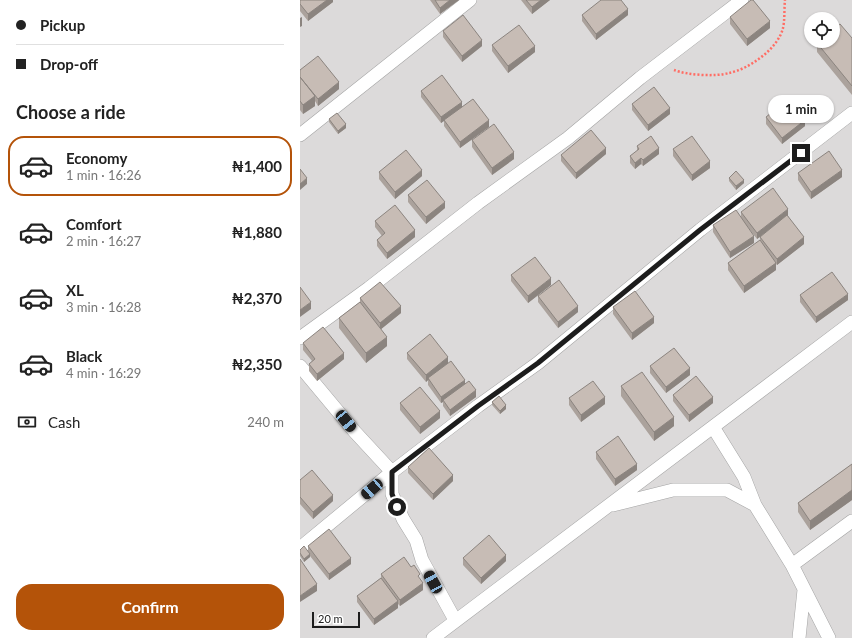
<!DOCTYPE html>
<meta charset="utf-8">
<style>
:root{--surface:#fff;--page:#f2f2f2;--text:#222;--muted:#767676;--line:#e0e0e0;--accent:#b45309}
body{margin:0;font-family:Lato,sans-serif;background:var(--page);color:var(--text);height:100vh;display:flex;flex-direction:column;font-size:15px;white-space:nowrap}
*{box-sizing:border-box;margin:0}
p{font-size:13px;color:var(--muted)}
.icon{flex:none;width:22px;height:22px;fill:none;stroke:currentColor;stroke-width:2;stroke-linecap:round;stroke-linejoin:round}
.map{position:relative;flex:1;overflow:hidden}
.drawer{display:flex;flex-direction:column;background:var(--surface);width:300px}
.drawer>*{flex:none}
.guide{display:grid;align-content:center;height:88px;padding:0 16px;background:var(--surface)}
.buttons{position:absolute;left:504px;top:12px;display:grid;gap:8px}
.buttons a{display:grid;place-items:center;width:36px;height:36px;border-radius:50%;background:var(--surface);box-shadow:0 1px 3px #0004;font-size:20px}
.scale{position:absolute;left:12px;bottom:10px;width:48px;box-sizing:border-box;padding-left:4px;border:2px solid #1d1d1d;border-top:0;font-size:11px;line-height:14px;white-space:nowrap;color:#1d1d1d;-webkit-text-stroke:3px #fff;paint-order:stroke}
.end{position:absolute;width:18px;height:18px;margin:-9px;border:5px solid #1d1d1d;background:#fff;box-shadow:0 0 0 2px #fff}
.from{border-radius:50%}
.bubble{position:absolute;height:28px;border-radius:14px;background:var(--surface);box-shadow:0 1px 3px #0004;font-size:13px;font-weight:700;line-height:28px;text-align:center}
.car{position:absolute;width:12px;height:24px;margin:-12px -6px;border-radius:5px;box-shadow:0 0 3px 1px #0007;background:linear-gradient(#222 24%,#8ab4d8 0 40%,#222 0 76%,#8ab4d8 0 86%,#222 0)}
.guide b{display:flex;align-items:center;gap:14px;height:38px;font-size:15px}
.guide b+b{border-top:1px solid var(--line)}
.guide i{width:10px;height:10px;background:var(--text)}
ul{padding:0;list-style:none}
li{display:flex;align-items:center;gap:12px;height:60px;margin:0 8px 6px;padding:0 8px;border:2px solid transparent;border-radius:16px}
li div{flex:1}
li b{display:block;font-size:15px}
li em{font-style:normal;font-weight:700}
li.active{border-color:var(--accent)}
li>.icon{width:36px;height:36px;stroke-width:1.5}
h2{padding:0 16px;font-size:18px;line-height:48px}
.pay{display:flex;align-items:center;gap:10px;height:44px;padding:0 16px;font-size:15px}
.pay p{margin-inline-start:auto}
.action{display:flex;gap:8px;margin-top:auto;padding:8px 16px}
.action a{flex:1;height:46px;border-radius:16px;background:var(--accent);color:#fff;font-size:16px;font-weight:700;line-height:46px;text-align:center}
main{display:flex;flex:1;min-height:0}
.map>svg:first-child{display:block}
.residential{fill:#dcdada;fill-rule:evenodd}
.lines{fill:none;stroke-linecap:round;stroke-linejoin:round}
.street-casing{stroke:#a4a4a4;stroke-width:14}
.path{stroke:#ff6d64;stroke-width:2.5;stroke-dasharray:2 2;stroke-linecap:butt}
.street{stroke:#fff;stroke-width:13}
.wall{fill:#aba29c}
.shaded-wall{fill:#8b847f}
.building{fill:#c7bcb5;stroke:#8b847f}
.route{stroke:#1d1d1d;stroke-width:5}
</style>
<main>
<section class="drawer">
<div class="guide">
<b><i class="from"></i>Pickup</b>
<b><i></i>Drop-off</b>
</div>
<h2>Choose a ride</h2>
<ul>
<li class="active"><svg class="icon" aria-label="car" viewBox="0 0 24 24"><path d="M5 17H2v-5l4-1 3-4h7l3 4 3 1v5h-3M9 17h6M6 11h13"/><circle cx="7" cy="17" r="2"/><circle cx="17" cy="17" r="2"/></svg><div><b>Economy</b><p>1 min · 16:26</p></div><em>₦1,400</em></li>
<li><svg class="icon" aria-label="car" viewBox="0 0 24 24"><path d="M5 17H2v-5l4-1 3-4h7l3 4 3 1v5h-3M9 17h6M6 11h13"/><circle cx="7" cy="17" r="2"/><circle cx="17" cy="17" r="2"/></svg><div><b>Comfort</b><p>2 min · 16:27</p></div><em>₦1,880</em></li>
<li><svg class="icon" aria-label="car" viewBox="0 0 24 24"><path d="M5 17H2v-5l4-1 3-4h7l3 4 3 1v5h-3M9 17h6M6 11h13"/><circle cx="7" cy="17" r="2"/><circle cx="17" cy="17" r="2"/></svg><div><b>XL</b><p>3 min · 16:28</p></div><em>₦2,370</em></li>
<li><svg class="icon" aria-label="car" viewBox="0 0 24 24"><path d="M5 17H2v-5l4-1 3-4h7l3 4 3 1v5h-3M9 17h6M6 11h13"/><circle cx="7" cy="17" r="2"/><circle cx="17" cy="17" r="2"/></svg><div><b>Black</b><p>4 min · 16:29</p></div><em>₦2,350</em></li>
</ul>
<div class="pay"><svg class="icon" aria-label="cash" viewBox="0 0 24 24"><path d="M3 7h18v10H3z"/><circle cx="12" cy="12" r="2"/></svg>Cash<p>240 m</p></div>
<div class="action"><a>Confirm</a></div>
</section>
<div class="map">
<svg width="552" height="638" viewBox="0 0 552 638">
<rect width="100%" height="100%" fill="#efeae2"/>
<path class="residential" d="M0,0H552V638H0ZM511,19H533V41H511Z"/>
<g class="lines">
<g class="street-casing">
<path id="street" d="M0,135L170,0
M0,338L69,288L178,203L268,138L340,78L442,0
M0,366L55,432L92,472V494L103,519L116,540L122,560L155,620
M413,427L444,477L455,505L492,565L529,638
M313,505L373,490H427L455,505
M0,548L92,472L178,406L238,363L400,230L552,113
M492,565L552,521
M133,638L552,322
M499,638L504,590"/>
</g>
<path class="path" d="M374,70C387,75 415,77 429,73C449,69 478,49 483,28C485,19 484,9 485,0"/>
<use href="#street" class="street"/>
</g>
<path class="wall" d="M0,0H33V2L8,21L0,11Z
M130,0H159L140,14Z
M221,0H250L232,14Z
M282,15H328L296,40L282,21Z
M430,17L470,28L447,46L430,24Z
M143,31L182,46L162,62L143,37Z
M552,38V95L517,52V43Z
M192,45L235,52L208,73L192,51Z
M0,70L39,89L18,106L15,101V106L3,114L0,110Z
M121,91L162,107L189,127L160,148L144,126V121L141,123L121,97Z
M332,104L370,114L348,131L332,110Z
M466,117L505,126L482,144L466,124Z
M29,119L46,128L38,134L29,122Z
M172,140L214,159L192,175L172,147Z
M337,146L359,154L343,166L341,164L335,169L330,163V156L337,151Z
M373,149L410,168L392,181L373,156Z
M306,154L276,179L261,161V155Z
M79,172L122,176L95,199L79,179Z
M498,173L542,177L511,199L498,180Z
M429,178L444,183L436,190L429,181Z
M108,195L145,208L126,224L108,202Z
M441,212L488,215V216L504,244L477,265L476,264V270L444,293L428,270V263L460,241V237L457,239L447,226L454,243L430,258L413,232V225L441,218Z
M75,221L115,237L87,259L77,246V240L82,236L75,227Z
M211,275L251,285L228,303L211,281Z
M500,295L548,300L516,323L500,302Z
M238,296L278,312L258,328L238,302Z
M60,298L101,313L81,329L87,346L66,363L39,328V318L60,302Z
M313,307L354,323L332,340L313,314Z
M3,343L44,359L17,381L9,371V364L12,361L3,350Z
M107,353L148,363L141,369L165,384L176,397L150,416L143,406V402L141,403L128,385V379L126,382L107,359Z
M350,366L390,375L366,393L350,373Z
M321,386L374,426L354,441L321,396Z
M373,395L413,403L389,422L373,401Z
M269,398L305,404L281,422L269,405Z
M192,402L206,409L200,414L192,405Z
M100,403L140,418L120,434L100,410Z
M296,452L337,470L315,486L296,459Z
M552,464V500L510,530L498,512V503Z
M108,467L153,481L133,500L108,473Z
M0,480L33,501L13,519L0,504Z
M8,546L51,564L29,580L10,556V557L4,562L0,556V550L8,551Z
M163,558L206,561L181,584L163,565Z
M81,574L120,580L123,590L100,606L98,604V608L74,625L57,602V596L81,578Z"/>
<path class="shaded-wall" d="M27,0H33V2L8,21V14Z
M150,0H159L140,14V8Z
M241,0H250L232,14V7Z
M328,9V15L296,40V34Z
M2,17V26L0,27V18Z
M470,21V28L447,46V39Z
M182,40V46L162,62V56Z
M235,46V52L208,73V66Z
M39,82V89L18,106V99Z
M15,96V106L3,114V105Z
M162,102V108L141,123V117Z
M370,108V114L348,131V125Z
M189,120V127L160,148V142Z
M505,120V126L482,144V138Z
M46,124V128L38,134V131Z
M306,148V154L276,179V173Z
M359,148V154L343,166V160Z
M214,152V159L192,175V168Z
M341,158V164L335,169V163Z
M410,161V168L392,181V175Z
M122,170V176L95,199V192Z
M542,170V177L511,199V192Z
M7,178V184L0,190V184Z
M444,180V183L436,190V186Z
M145,202V208L126,224V217Z
M488,209V215L457,239V233Z
M115,230V237L87,259V253Z
M454,236V243L430,258V252Z
M504,237V244L477,265V259Z
M476,263V270L444,293V286Z
M251,278V285L228,303V296Z
M548,294V300L516,323V317Z
M11,302V309L0,317V310Z
M101,306V313L80,330V323Z
M278,306V312L258,328V322Z
M354,317V323L332,340V333Z
M87,337V346L66,363V353Z
M44,353V359L17,381V374Z
M148,357V363L126,382V375Z
M390,368V375L366,393V387Z
M165,380V386L143,400V402L141,403V397Z
M176,390V397L150,416V410Z
M305,397V404L281,422V415Z
M413,397V403L389,422V415Z
M206,405V409L200,414V411Z
M140,411V418L120,434V427Z
M374,417V426L354,441V432Z
M337,464V470L315,486V479Z
M153,475V481L133,500V494Z
M552,490V500L510,530V521Z
M33,495V501L13,519V512Z
M10,554V557L4,562V559Z
M206,555V561L181,584V578Z
M51,558V564L29,580V574Z
M123,583V590L100,606V600Z
M17,584V591L0,602V596Z
M98,601V608L74,625V619Z"/>
<path class="building" d="M0,0H27L8,14L0,4Z
M135,0H150L140,8Z
M226,0H241L232,7Z
M301,0H321L328,9L296,34L282,15Z
M451,0H453L470,21L447,39L430,17Z
M163,15L182,40L162,56L143,31Z
M540,24L552,38V86L517,43L519,41H533V29Z
M219,25L235,46L208,66L192,45Z
M18,56L39,82L18,99L0,77V70Z
M142,75L162,102L141,117L121,91Z
M0,77L15,96L3,105L0,101Z
M354,87L370,108L348,125L332,104Z
M173,99L189,120L160,142L144,120Z
M489,99L505,120L482,138L466,117Z
M37,113L46,124L38,131L29,119Z
M194,124L214,152L192,168L172,140Z
M291,130L306,148L276,173L261,155Z
M351,136L359,148L343,160L341,158L335,163L330,156L339,149L337,146Z
M392,136L410,161L392,175L373,149Z
M106,150L122,170L95,192L79,172Z
M529,151L542,170L511,192L498,173Z
M0,169L7,178L0,184Z
M436,171L444,180L436,186L429,178Z
M127,180L145,202L126,217L108,195Z
M473,188L488,209L457,233L441,212Z
M95,205L115,230L87,253L77,240L85,233L75,221Z
M436,210L454,236L430,252L413,225Z
M487,215L504,237L477,259L460,237Z
M460,240L476,263L444,286L428,263Z
M235,257L251,278L228,296L211,275Z
M532,272L548,294L516,317L500,295Z
M259,280L278,306L258,322L238,296Z
M80,282L101,306L80,323L60,298Z
M0,287L11,302L0,310Z
M335,291L354,317L332,333L313,307Z
M60,302L87,337L66,353L39,318Z
M23,327L44,353L17,374L9,364L15,359L3,343Z
M130,334L148,357L126,375L107,353Z
M374,348L390,368L366,387L350,366Z
M151,361L165,380L141,397L128,378Z
M342,372L374,417L354,432L321,386Z
M396,376L413,397L389,415L373,395Z
M169,381L176,390L150,410L143,400Z
M293,381L305,397L281,415L269,398Z
M120,387L140,411L120,427L100,403Z
M199,396L206,405L200,411L192,402Z
M318,436L337,464L315,479L296,452Z
M129,448L153,475L133,494L108,467Z
M552,464V490L510,521L498,503Z
M12,470L33,495L13,512L0,497V480Z
M29,529L51,558L29,574L8,546Z
M189,535L206,555L181,578L163,558Z
M4,546L10,554L4,559L0,553V550Z
M104,557L111,567L114,565L120,574L118,576L123,583L100,600L81,574Z
M0,559L17,584L0,596Z
M81,578L98,601L74,619L57,596Z"/>
<g class="lines">
<path class="route" d="M97,507L92,494V472L178,406L238,363L400,230L501,153"/>
</g>
</svg>
<div class="buttons">
<a><svg class="icon" aria-label="locate" viewBox="0 0 24 24"><circle cx="12" cy="12" r="6"/><path d="M12 2v4M12 18v4M2 12h4M18 12h4"/></svg></a>
</div>
<div class="scale">20 m</div>
<i class="end from" style="left:97px;top:507px"></i>
<i class="end" style="left:501px;top:153px"></i>
<div class="bubble" style="left:468px;top:95px;width:66px">1 min</div>
<i class="car" style="left:46px;top:421px;rotate:141deg"></i>
<i class="car" style="left:72px;top:489px;rotate:229deg"></i>
<i class="car" style="left:133px;top:582px;rotate:331deg"></i>
</div>
</main>
